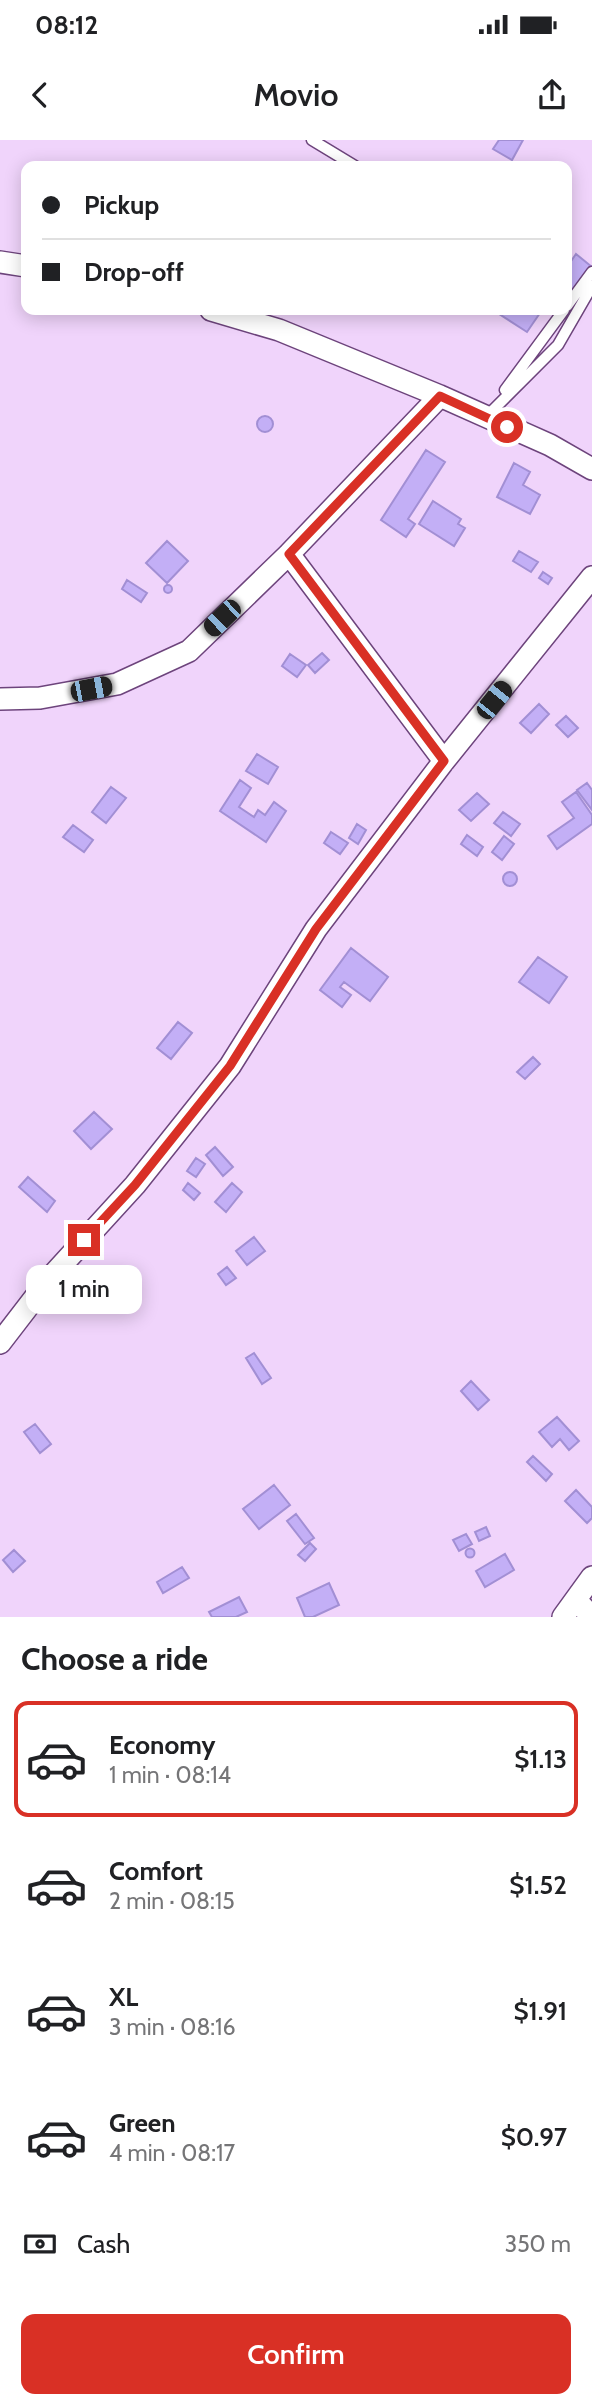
<!DOCTYPE html>
<meta charset="utf-8">
<style>
:root{--surface:#fff;--page:#f6f6f6;--text:#202124;--muted:#757577;--line:#e0e0e0;--accent:#d93025}
body{margin:0;font-family:Cabin,sans-serif;background:var(--page);color:var(--text);height:100vh;display:flex;flex-direction:column;font-size:26px;white-space:nowrap}
*{box-sizing:border-box;margin:0}
p{font-size:23px;color:var(--muted)}
.icon{flex:none;width:38px;height:38px;fill:none;stroke:currentColor;stroke-width:2;stroke-linecap:round;stroke-linejoin:round}
.map{position:relative;height:1477px;overflow:hidden}
.side{display:flex;flex-direction:column;background:var(--surface);flex:1}
.side>*{flex:none}
.guide{position:absolute;left:21px;top:21px;width:551px;height:154px;border-radius:14px;box-shadow:0 4px 18px #0003;display:grid;align-content:center;height:154px;padding:0 21px;background:var(--surface)}
.end{position:absolute;width:32px;height:32px;margin:-16px;border:9px solid #d93025;background:#fff;box-shadow:0 0 0 4px #fff}
.from{border-radius:50%}
.bubble{position:absolute;height:49px;border-radius:14px;background:var(--surface);box-shadow:0 4px 18px #0003;font-size:23px;font-weight:600;line-height:49px;text-align:center}
.car{position:absolute;width:21px;height:42px;margin:-21px -10px;border-radius:9px;box-shadow:0 0 5px 2px #0007;background:linear-gradient(#222 24%,#8ab4d8 0 40%,#222 0 76%,#8ab4d8 0 86%,#222 0)}
.guide b{display:flex;align-items:center;gap:24px;height:66px;font-size:26px}
.guide b+b{border-top:2px solid var(--line)}
.guide i{width:18px;height:18px;background:var(--text)}
ul{padding:0;list-style:none}
li{display:flex;align-items:center;gap:21px;height:116px;margin:0 14px 10px;padding:0 7px;border:4px solid transparent;border-radius:14px}
li div{flex:1}
li b{display:block;font-size:26px}
li em{font-style:normal;font-weight:600}
li.active{border-color:var(--accent)}
li>.icon{width:63px;height:63px;stroke-width:1.5}
h2{padding:0 21px;font-size:32px;line-height:84px}
.pay{display:flex;align-items:center;gap:18px;height:77px;padding:0 21px;font-size:26px}
.pay p{margin-inline-start:auto}
.action{display:flex;gap:14px;margin-top:auto;padding:14px 21px}
.action a{flex:1;height:80px;border-radius:14px;background:var(--accent);color:#fff;font-size:28px;font-weight:600;line-height:80px;text-align:center}
.status{display:flex;justify-content:space-between;align-items:center;height:49px;padding:0 35px;background:var(--surface);direction:ltr}
.status svg{height:19px;fill:currentColor}
header{display:flex;justify-content:space-between;align-items:center;height:91px;padding:0 21px;background:var(--surface);font-size:32px;font-weight:600}
.map>svg:first-child{display:block}
.building{fill:#c3aff6;stroke:#a28fd4;stroke-width:2}
.lines{fill:none;stroke-linecap:round;stroke-linejoin:round}
.service-casing{stroke:#6d447c;stroke-width:13}
.minor-casing{stroke:#6d447c;stroke-width:24}
.service{stroke:#fff;stroke-width:10}
.minor{stroke:#fff;stroke-width:21}
.route{stroke:#d93025;stroke-width:9}
</style>
<div class="status"><b>08:12</b><svg viewBox="0 0 49 12"><path d="M0 12V9h3v3zM5 12V6h3v6zM10 12V3h3v9zM15 12V0h3v12zM26 1h20v11H26zM47 4h2v5h-2z"/></svg></div>
<header><svg class="icon" aria-label="back" viewBox="0 0 24 24"><path d="M15 5l-7 7 7 7"/></svg>Movio<svg class="icon" aria-label="share" viewBox="0 0 24 24"><path d="M12 15V3M7 8l5-5 5 5M5 13v7h14v-7"/></svg></header>
<div class="map">
<svg width="592" height="1477" viewBox="0 0 592 1477">
<rect width="100%" height="100%" fill="#f0d4fb"/>
<path class="building" d="M499,0H523L512,20L493,9Z
M576,114L592,127L567,164V127Z
M493,170H542L527,192Z
M257 284a8 8 0 1 1 16 0a8 8 0 1 1-16 0Z
M426,310L445,322L408,379L415,384L406,397L381,380Z
M514,323L530,332L523,345L540,355L530,374L497,357Z
M433,361L461,379L458,384L465,388L454,406L419,384Z
M167,401L188,421L167,443L146,423Z
M519,411L538,422L531,432L513,421Z
M543,432L552,438L548,444L539,438Z
M127,440L147,453L141,462L122,449Z
M164 449a4 4 0 1 1 8 0a4 4 0 1 1-8 0Z
M322,513L329,520L315,533L308,525Z
M290,514L306,525L297,537L282,526Z
M539,564L549,574L531,593L520,583Z
M566,576L578,588L568,597L556,585Z
M257,614L278,627L268,644L246,631Z
M240,640L251,648L239,667L254,677L258,670L265,675L274,662L286,671L266,702L220,671Z
M587,643L592,650V670L577,650Z
M111,647L126,658L106,683L92,672Z
M576,652L592,675V684L557,709L548,696L574,678L562,662Z
M477,653L489,664L471,681L459,670Z
M503,672L520,684L511,696L494,683Z
M357,684L366,690L358,704L349,698Z
M73,685L93,700L84,712L63,697Z
M331,692L348,703L340,714L324,703Z
M467,695L483,707L477,716L461,704Z
M504,696L514,704L502,720L492,712Z
M503 739a7 7 0 1 1 14 0a7 7 0 1 1-14 0Z
M351,808L388,837L370,861L344,842L340,847L351,855L342,867L320,850Z
M538,817L567,837L549,863L519,842Z
M178,882L192,893L171,919L157,908Z
M533,917L540,924L525,939L517,932Z
M94,972L112,989L91,1009L74,991Z
M215,1007L233,1027L223,1036L206,1015Z
M196,1018L205,1024L196,1037L187,1031Z
M28,1037L55,1061L47,1072L19,1047Z
M188,1043L200,1053L194,1060L183,1050Z
M232,1043L242,1052L226,1072L215,1062Z
M254,1097L265,1111L247,1125L236,1111Z
M227,1127L236,1138L226,1145L218,1134Z
M254,1213L271,1238L262,1244L246,1218Z
M471,1241L489,1260L478,1270L461,1251Z
M557,1277L579,1301L569,1310L560,1299L552,1307L539,1292Z
M35,1284L51,1304L40,1313L24,1292Z
M533,1316L552,1334L546,1341L527,1322Z
M274,1345L290,1365L259,1389L243,1369Z
M576,1350L592,1367V1378L587,1383L565,1361Z
M296,1374L314,1398L305,1404L287,1381Z
M486,1387L490,1396L479,1401L475,1392Z
M466,1394L472,1404L459,1411L453,1400Z
M310,1403L316,1409L305,1421L298,1415Z
M465.5 1413a4.5 4.5 0 1 1 9 0a4.5 4.5 0 1 1-9 0Z
M14,1410L25,1421L13,1432L3,1420Z
M505,1414L514,1430L485,1447L476,1431Z
M182,1427L189,1438L163,1453L157,1442Z
M329,1443L339,1465L313,1477H305L297,1458Z
M239,1457L247,1472L236,1477H212L209,1472Z"/>
<g class="lines">
<g class="service-casing">
<path id="service" d="M312,0L355,26
M567,166L592,132
M505,250L564,170
M485,278L558,205L592,146"/>
</g>
<g class="minor-casing">
<path id="minor" d="M0,122L26,126
M211,170L279,190L440,256L550,305L592,329
M289,414L444,621
M0,559L40,558L117,544L189,511L289,414L440,256
M0,1203L50,1138L135,1045L230,926L316,789L444,621L592,437
M576,1460L592,1477
M563,1477L592,1437"/>
</g>
<use href="#service" class="service"/>
<use href="#minor" class="minor"/>
</g>
<g class="lines">
<path class="route" d="M84,1100L135,1045L230,926L316,789L444,621L289,414L440,256L507,287"/>
</g>
</svg>
<i class="end from" style="left:507px;top:287px"></i>
<i class="end" style="left:84px;top:1100px"></i>
<div class="bubble" style="left:26px;top:1125px;width:116px">1 min</div>
<i class="car" style="left:222px;top:478px;rotate:226deg"></i>
<i class="car" style="left:91px;top:549px;rotate:79deg"></i>
<i class="car" style="left:494px;top:560px;rotate:39deg"></i>
<div class="guide">
<b><i class="from"></i>Pickup</b>
<b><i></i>Drop-off</b>
</div>
</div>
<section class="side">
<h2>Choose a ride</h2>
<ul>
<li class="active"><svg class="icon" aria-label="car" viewBox="0 0 24 24"><path d="M5 17H2v-5l4-1 3-4h7l3 4 3 1v5h-3M9 17h6M6 11h13"/><circle cx="7" cy="17" r="2"/><circle cx="17" cy="17" r="2"/></svg><div><b>Economy</b><p>1 min · 08:14</p></div><em>$1.13</em></li>
<li><svg class="icon" aria-label="car" viewBox="0 0 24 24"><path d="M5 17H2v-5l4-1 3-4h7l3 4 3 1v5h-3M9 17h6M6 11h13"/><circle cx="7" cy="17" r="2"/><circle cx="17" cy="17" r="2"/></svg><div><b>Comfort</b><p>2 min · 08:15</p></div><em>$1.52</em></li>
<li><svg class="icon" aria-label="car" viewBox="0 0 24 24"><path d="M5 17H2v-5l4-1 3-4h7l3 4 3 1v5h-3M9 17h6M6 11h13"/><circle cx="7" cy="17" r="2"/><circle cx="17" cy="17" r="2"/></svg><div><b>XL</b><p>3 min · 08:16</p></div><em>$1.91</em></li>
<li><svg class="icon" aria-label="car" viewBox="0 0 24 24"><path d="M5 17H2v-5l4-1 3-4h7l3 4 3 1v5h-3M9 17h6M6 11h13"/><circle cx="7" cy="17" r="2"/><circle cx="17" cy="17" r="2"/></svg><div><b>Green</b><p>4 min · 08:17</p></div><em>$0.97</em></li>
</ul>
<div class="pay"><svg class="icon" aria-label="cash" viewBox="0 0 24 24"><path d="M3 7h18v10H3z"/><circle cx="12" cy="12" r="2"/></svg>Cash<p>350 m</p></div>
<div class="action"><a>Confirm</a></div>
</section>
